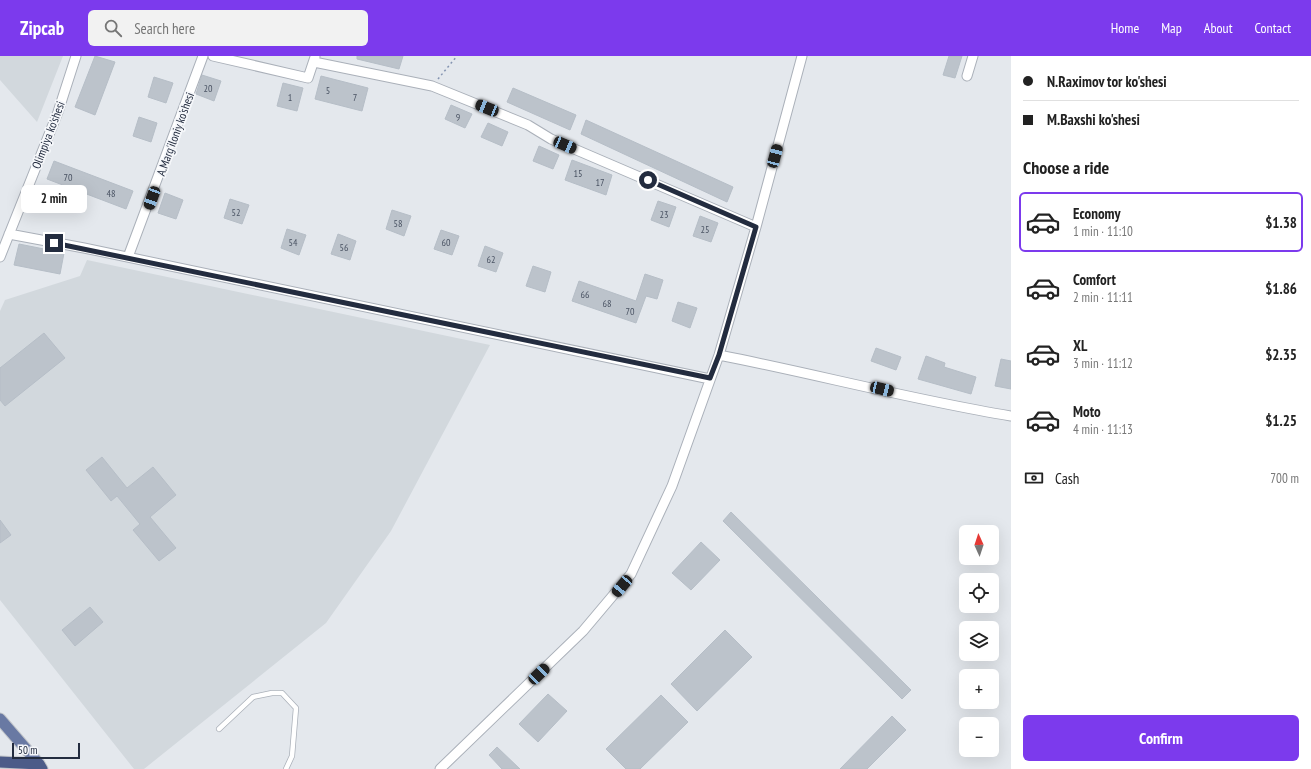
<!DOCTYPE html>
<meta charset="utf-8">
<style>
:root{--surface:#fff;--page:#f2f2f2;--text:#222;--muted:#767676;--line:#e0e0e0;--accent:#7c3aed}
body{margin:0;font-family:"PT Sans Narrow",sans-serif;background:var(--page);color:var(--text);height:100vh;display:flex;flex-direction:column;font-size:15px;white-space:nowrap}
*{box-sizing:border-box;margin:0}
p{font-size:13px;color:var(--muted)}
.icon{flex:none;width:22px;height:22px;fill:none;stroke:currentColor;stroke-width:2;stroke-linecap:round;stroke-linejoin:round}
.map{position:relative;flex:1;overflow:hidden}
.panel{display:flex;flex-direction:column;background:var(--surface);width:300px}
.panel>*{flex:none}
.top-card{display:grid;align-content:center;height:88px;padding:0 12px;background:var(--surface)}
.needle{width:26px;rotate:357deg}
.controls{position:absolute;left:959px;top:469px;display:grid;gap:8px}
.controls a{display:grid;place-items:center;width:40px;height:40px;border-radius:6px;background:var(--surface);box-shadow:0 4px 16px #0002;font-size:20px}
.scale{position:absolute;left:12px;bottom:10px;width:68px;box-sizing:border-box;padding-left:4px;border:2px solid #232c3f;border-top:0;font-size:11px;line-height:14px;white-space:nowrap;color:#232c3f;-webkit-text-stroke:3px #f5f7fa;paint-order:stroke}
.end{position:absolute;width:18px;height:18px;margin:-9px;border:5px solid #232c3f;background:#fff;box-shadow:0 0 0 2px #fff}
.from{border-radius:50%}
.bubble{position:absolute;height:28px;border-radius:6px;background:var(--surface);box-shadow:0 4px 16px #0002;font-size:13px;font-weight:600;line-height:28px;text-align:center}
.car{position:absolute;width:12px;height:24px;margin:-12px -6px;border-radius:5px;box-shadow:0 0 3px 1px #0007;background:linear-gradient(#222 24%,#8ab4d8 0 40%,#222 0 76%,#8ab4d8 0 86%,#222 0)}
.top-card b{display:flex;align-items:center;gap:14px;height:38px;font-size:15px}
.top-card b+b{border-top:1px solid var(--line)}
.top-card i{width:10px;height:10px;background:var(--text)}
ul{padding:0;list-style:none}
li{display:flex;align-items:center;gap:12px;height:60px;margin:0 8px 6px;padding:0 4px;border:2px solid transparent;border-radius:6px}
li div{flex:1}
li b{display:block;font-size:15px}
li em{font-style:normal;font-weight:600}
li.active{border-color:var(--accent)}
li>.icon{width:36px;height:36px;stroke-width:1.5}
h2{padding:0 12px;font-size:18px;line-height:48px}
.pay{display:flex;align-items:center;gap:10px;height:44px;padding:0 12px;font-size:15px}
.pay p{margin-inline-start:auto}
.button{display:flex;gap:8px;margin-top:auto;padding:8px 12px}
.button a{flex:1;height:46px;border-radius:6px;background:var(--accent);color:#fff;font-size:16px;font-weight:600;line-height:46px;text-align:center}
header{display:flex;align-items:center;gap:24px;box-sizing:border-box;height:56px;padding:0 20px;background:var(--accent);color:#fff}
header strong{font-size:19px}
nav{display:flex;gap:22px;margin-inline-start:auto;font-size:14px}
.search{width:280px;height:36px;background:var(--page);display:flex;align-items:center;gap:10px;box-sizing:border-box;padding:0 14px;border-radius:6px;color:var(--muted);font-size:15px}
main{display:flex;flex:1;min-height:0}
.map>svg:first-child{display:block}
.built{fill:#d2d8dd}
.building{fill:#bcc3cb;stroke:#b6bec7}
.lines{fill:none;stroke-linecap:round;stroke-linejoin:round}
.service-casing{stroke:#aab0b9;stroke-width:6}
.minor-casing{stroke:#aab0b9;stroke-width:11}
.primary-casing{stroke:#c1c4c9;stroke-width:13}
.trunk-casing{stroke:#c1c4c9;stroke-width:13}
.path{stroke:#8494b1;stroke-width:1.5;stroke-dasharray:2 3;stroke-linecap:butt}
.service{stroke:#fff;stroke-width:4.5}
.minor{stroke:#fff;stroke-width:9}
.primary{stroke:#6979a3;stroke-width:11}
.trunk{stroke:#4c5b88;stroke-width:11}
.route{stroke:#232c3f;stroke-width:5}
.labels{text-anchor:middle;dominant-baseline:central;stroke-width:3.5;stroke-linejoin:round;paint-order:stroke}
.number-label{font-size:10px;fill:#495262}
.street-label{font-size:12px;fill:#232c3f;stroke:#f5f7fa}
</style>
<header>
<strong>Zipcab</strong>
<div class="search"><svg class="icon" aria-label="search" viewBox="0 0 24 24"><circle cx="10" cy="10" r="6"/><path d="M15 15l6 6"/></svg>Search here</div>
<nav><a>Home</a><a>Map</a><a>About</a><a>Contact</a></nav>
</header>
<main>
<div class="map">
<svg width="1011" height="713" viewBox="0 0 1011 713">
<rect width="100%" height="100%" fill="#e4e8ed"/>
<path class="built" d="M0,0H63L37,66L0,24Z
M87,204L490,289L391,475L326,567L144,713H134L0,544V255L5,244L80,220Z"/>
<path class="building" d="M95,0L115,6L95,59L75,51Z
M357,0H403L399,13L357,3Z
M949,0H962L955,22L943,19Z
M202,19L221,25L214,45L196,38Z
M321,20L368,32L362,55L315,43Z
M154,21L173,27L166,47L148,41Z
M283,27L303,32L297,55L277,50Z
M513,32L576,59L570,74L507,46Z
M451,49L472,58L465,72L445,63Z
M139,61L157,67L151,86L133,80Z
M586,64L733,131L727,146L581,78Z
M488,67L508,76L502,90L481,81Z
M539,90L559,99L553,113L533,105Z
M572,104L612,119L606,139L565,124Z
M54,105L133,135L126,153L47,123Z
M165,137L183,144L176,163L158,157Z
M230,143L249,149L242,168L224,162Z
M658,145L676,151L669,171L651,164Z
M392,154L411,160L404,180L386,173Z
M700,160L718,167L711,186L693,180Z
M287,173L306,179L299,199L281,192Z
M441,174L459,180L452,199L434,193Z
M338,178L356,185L350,204L331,198Z
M19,188L64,197L60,218L14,209Z
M485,190L503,197L496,216L478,210Z
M533,210L551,216L545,236L526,230Z
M645,218L663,224L657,243L646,240L636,267L572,245L579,225L636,245Z
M678,246L697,252L690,272L672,265Z
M44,277L65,302L5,350L0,344V312Z
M876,292L901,301L896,314L871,305Z
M926,300L945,307L944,311L976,321L971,338L918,323Z
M1001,303L1011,305V333L995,330Z
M102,401L127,432L153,411L176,439L150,461L176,492L159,505L133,474L140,468L117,440L111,445L86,414Z
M731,456L911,634L902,643L723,465Z
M0,464L11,479L0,487Z
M701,486L720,504L691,534L672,517Z
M90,551L103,566L75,590L62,574Z
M725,574L752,601L697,655L671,628Z
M548,638L567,655L538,686L519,668Z
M661,639L688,666L640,713H626L606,693Z
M892,660L906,674L867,713H840Z
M497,691L520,713H502L489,699Z"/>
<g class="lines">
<g class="service-casing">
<path id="service" d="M219,673L253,641L272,637H282L296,652L292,700L286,713"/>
</g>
<g class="minor-casing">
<path id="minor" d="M213,0L308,22L315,1
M314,6L432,30L528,69L551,83L756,171
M967,20L973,0
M9,178L84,192L710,323
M0,201L58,56L76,0
M128,201L203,0
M719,299C816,318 913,344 1011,360
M440,713L583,575L631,518L672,430L719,299L756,171L802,0"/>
</g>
<g class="primary-casing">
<path id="primary" d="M0,663L39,708"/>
</g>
<g class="trunk-casing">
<path id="trunk" d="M0,706L39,708L42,713"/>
</g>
<path class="path" d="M438,23L457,0"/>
<use href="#service" class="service"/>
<use href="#minor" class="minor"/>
<use href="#primary" class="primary"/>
<use href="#trunk" class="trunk"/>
</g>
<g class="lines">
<path class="route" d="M54,187L710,322L719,299L756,171L648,124"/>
</g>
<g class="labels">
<g class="number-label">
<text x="208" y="32">20</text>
<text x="328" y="34">5</text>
<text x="290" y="41">1</text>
<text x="355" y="41">7</text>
<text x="458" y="61">9</text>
<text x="578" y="117">15</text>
<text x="68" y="121">70</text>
<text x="600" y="126">17</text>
<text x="111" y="137">48</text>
<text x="236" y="156">52</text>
<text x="664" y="158">23</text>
<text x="398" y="167">58</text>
<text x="705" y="173">25</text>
<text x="293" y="186">54</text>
<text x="446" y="186">60</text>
<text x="344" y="191">56</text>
<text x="491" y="203">62</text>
<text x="585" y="238">66</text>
<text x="607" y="247">68</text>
<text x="630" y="255">70</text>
</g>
<g class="street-label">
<text transform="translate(175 78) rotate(-70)">A.Marg'iloniy ko'shesi</text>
<text transform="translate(48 79) rotate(-69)">Olimpiya ko'shesi</text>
</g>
</g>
</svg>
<div class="controls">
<a><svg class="needle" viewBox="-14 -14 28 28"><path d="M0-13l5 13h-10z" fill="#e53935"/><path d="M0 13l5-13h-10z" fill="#767676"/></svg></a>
<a><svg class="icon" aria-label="locate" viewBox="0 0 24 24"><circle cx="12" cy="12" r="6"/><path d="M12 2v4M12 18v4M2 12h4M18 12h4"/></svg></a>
<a><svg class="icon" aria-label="layers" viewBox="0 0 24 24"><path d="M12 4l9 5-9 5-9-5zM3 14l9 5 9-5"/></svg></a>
<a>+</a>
<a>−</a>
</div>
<div class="scale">50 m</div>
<i class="end from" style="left:648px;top:124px"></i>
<i class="end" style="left:54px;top:187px"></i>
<div class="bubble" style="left:21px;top:129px;width:66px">2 min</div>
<i class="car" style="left:487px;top:52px;rotate:292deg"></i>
<i class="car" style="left:565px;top:89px;rotate:113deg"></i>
<i class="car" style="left:775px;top:100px;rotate:15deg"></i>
<i class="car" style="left:152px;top:142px;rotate:200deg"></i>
<i class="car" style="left:882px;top:333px;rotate:103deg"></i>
<i class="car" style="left:622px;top:530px;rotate:220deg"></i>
<i class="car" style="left:539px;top:618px;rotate:46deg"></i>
</div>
<section class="panel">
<div class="top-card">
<b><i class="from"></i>N.Raximov tor ko'shesi</b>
<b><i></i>M.Baxshi ko'shesi</b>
</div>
<h2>Choose a ride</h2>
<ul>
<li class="active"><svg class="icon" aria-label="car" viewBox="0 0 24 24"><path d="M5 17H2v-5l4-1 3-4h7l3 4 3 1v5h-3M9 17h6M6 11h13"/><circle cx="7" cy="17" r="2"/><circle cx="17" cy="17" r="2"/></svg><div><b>Economy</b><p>1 min · 11:10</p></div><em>$1.38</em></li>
<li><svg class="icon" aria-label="car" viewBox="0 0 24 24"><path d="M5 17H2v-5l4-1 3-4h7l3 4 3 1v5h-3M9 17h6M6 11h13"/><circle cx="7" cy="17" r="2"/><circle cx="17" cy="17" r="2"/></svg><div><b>Comfort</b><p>2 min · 11:11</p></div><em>$1.86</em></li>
<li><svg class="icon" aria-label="car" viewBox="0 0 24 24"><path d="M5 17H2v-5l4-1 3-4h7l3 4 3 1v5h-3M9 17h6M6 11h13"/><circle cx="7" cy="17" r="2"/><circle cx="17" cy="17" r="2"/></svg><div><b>XL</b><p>3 min · 11:12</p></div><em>$2.35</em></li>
<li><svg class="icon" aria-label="car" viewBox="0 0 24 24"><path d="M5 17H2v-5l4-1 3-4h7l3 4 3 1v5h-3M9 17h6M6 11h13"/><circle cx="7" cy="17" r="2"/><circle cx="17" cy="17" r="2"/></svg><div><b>Moto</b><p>4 min · 11:13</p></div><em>$1.25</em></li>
</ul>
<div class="pay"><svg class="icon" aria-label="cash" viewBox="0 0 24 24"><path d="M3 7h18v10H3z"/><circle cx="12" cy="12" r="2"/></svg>Cash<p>700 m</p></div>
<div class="button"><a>Confirm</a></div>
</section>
</main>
